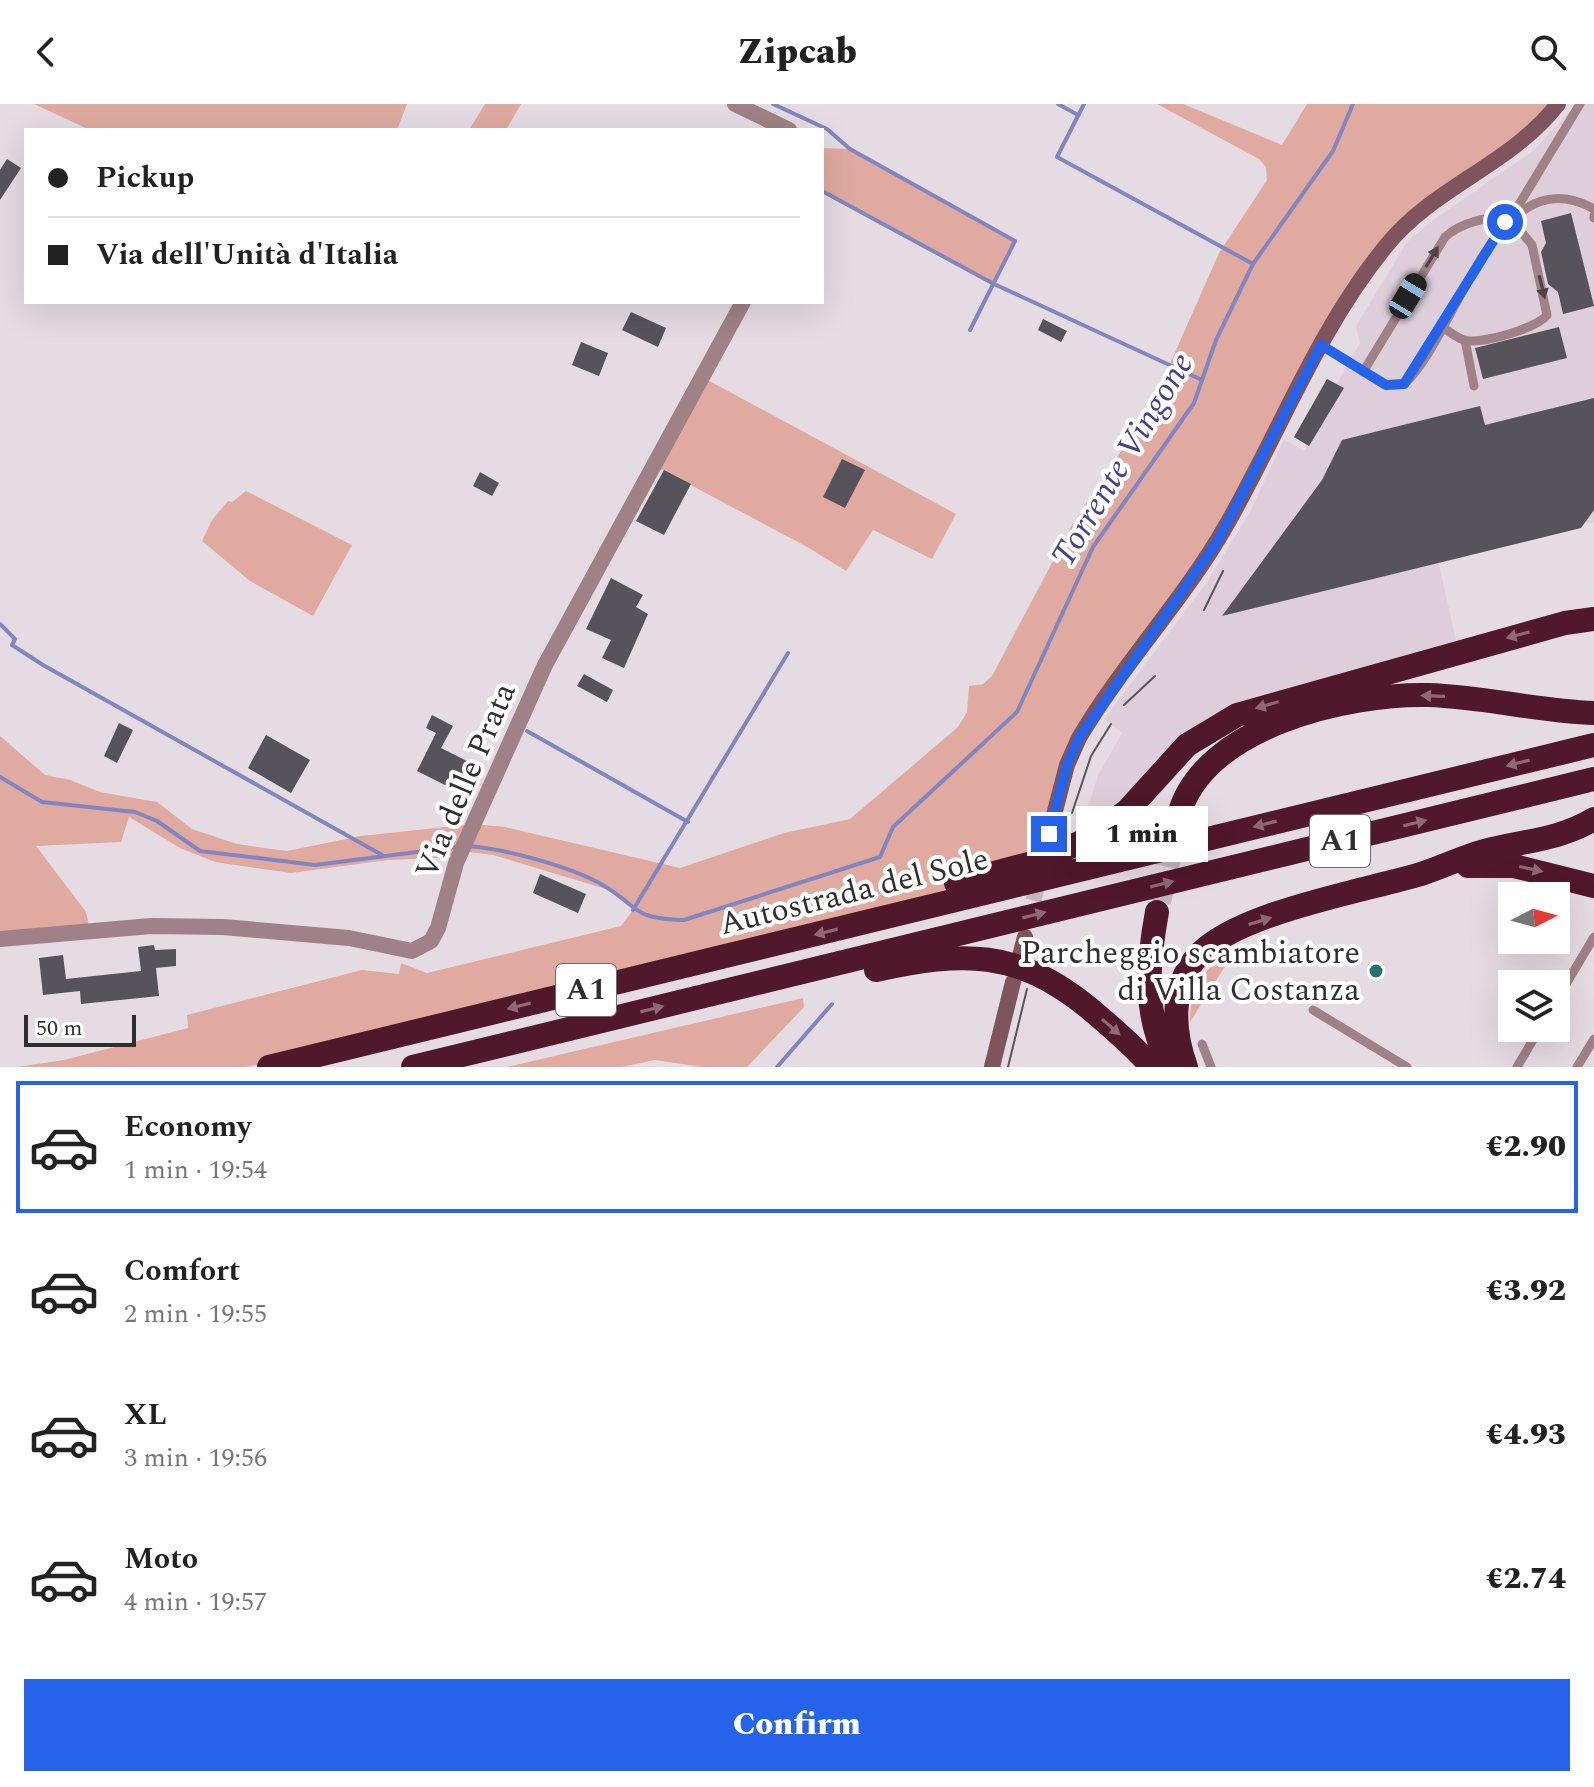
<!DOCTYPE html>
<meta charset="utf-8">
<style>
:root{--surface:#fff;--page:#f2f2f2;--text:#222;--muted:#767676;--line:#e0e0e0;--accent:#2563eb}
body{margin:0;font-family:Spectral,serif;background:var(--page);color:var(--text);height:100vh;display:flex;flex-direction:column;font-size:30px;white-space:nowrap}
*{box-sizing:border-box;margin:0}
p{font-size:26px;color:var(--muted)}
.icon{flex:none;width:44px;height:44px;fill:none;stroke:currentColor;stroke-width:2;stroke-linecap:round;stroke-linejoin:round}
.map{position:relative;height:963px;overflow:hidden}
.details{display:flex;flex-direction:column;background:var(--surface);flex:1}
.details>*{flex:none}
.guide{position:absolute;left:24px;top:24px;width:800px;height:176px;border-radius:0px;box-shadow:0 8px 32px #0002;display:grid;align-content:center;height:176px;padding:0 24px;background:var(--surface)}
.needle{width:52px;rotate:84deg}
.fabs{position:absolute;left:1498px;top:778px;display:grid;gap:16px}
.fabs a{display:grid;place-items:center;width:72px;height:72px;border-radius:0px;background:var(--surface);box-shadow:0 8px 32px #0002;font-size:40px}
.scale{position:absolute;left:24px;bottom:20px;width:112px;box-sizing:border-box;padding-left:8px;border:4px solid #312e30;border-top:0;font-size:22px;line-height:28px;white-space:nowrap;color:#312e30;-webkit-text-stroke:6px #fff;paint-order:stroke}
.end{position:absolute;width:36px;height:36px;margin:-18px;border:10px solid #2563eb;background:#fff;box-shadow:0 0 0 4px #fff}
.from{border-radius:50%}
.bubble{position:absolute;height:56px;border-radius:0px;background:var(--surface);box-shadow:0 8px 32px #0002;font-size:26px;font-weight:800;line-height:56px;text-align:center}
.car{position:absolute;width:24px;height:48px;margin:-24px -12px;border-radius:10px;box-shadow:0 0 6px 2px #0007;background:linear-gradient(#222 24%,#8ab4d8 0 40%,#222 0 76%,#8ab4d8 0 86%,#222 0)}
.guide b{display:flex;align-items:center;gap:28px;height:76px;font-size:30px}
.guide b+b{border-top:2px solid var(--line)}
.guide i{width:20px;height:20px;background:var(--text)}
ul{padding:14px 0 0;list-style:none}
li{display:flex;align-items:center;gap:24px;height:132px;margin:0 16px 12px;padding:0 8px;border:4px solid transparent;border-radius:0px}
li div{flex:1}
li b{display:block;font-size:30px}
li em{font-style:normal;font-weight:800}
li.active{border-color:var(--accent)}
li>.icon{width:72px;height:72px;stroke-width:1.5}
.cta{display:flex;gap:16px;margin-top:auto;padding:16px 24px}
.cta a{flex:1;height:92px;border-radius:0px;background:var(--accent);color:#fff;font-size:32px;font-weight:800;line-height:92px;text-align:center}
header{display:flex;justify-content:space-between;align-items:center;height:104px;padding:0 24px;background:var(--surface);font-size:36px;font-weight:800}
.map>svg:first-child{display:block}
.built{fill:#deced9}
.green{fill:#e0aaa0}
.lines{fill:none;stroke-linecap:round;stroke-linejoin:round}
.stream{stroke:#8186c1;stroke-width:4}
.building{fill:#57535b}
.secondary-tunnel{stroke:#c1b9bf;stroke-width:16;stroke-dasharray:16 8;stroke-linecap:butt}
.highway-tunnel{stroke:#c1b9bf;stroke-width:24;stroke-dasharray:24 12;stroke-linecap:butt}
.lane{stroke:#a08188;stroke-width:9}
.street{stroke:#a08188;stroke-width:16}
.secondary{stroke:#7f545f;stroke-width:16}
.highway{stroke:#51172b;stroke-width:24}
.tram{stroke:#595558;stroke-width:2}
.oneway{fill:#4d4346}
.oneway2{fill:#8e6875}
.route{stroke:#2563eb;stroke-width:10}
.poi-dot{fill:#277274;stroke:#fff;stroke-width:3}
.labels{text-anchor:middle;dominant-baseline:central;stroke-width:8;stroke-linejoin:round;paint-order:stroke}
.shield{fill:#fff;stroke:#6f6d6e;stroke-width:2}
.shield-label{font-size:30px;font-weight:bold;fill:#312e30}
.street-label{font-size:32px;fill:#312e30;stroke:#fff}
.poi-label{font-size:32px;fill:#312e30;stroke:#fff;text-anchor:end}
.water-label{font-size:34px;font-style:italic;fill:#42428b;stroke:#fff}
</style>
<header><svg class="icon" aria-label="back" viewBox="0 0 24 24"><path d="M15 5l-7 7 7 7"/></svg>Zipcab<svg class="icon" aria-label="search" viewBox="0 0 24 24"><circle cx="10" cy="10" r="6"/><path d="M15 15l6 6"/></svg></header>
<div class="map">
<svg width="1594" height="963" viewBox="0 0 1594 963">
<rect width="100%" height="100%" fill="#e5dce3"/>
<path class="built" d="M1576,0H1594V418L1438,456L1456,536L1222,606L1182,631L1105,711L1082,724L1098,671L1122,629L1104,615L1207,478L1250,408L1284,335L1304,347L1308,342L1294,333L1327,275L1337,279L1360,239L1356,222L1407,138L1433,116L1533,47Z"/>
<path class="green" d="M34,0H407L397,26H90Z
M485,0H521L506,26H469Z
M1157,0H1183L1282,41L1307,0H1558L1388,139L1249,379L1090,616L1049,730L1037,734L1030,760L952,781L902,810L356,942L246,963H17L64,956L188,924L187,911L362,866L399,870L401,859L427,869L621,822L633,806L616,788L493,751L461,747L442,754L388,756L291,769L215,758L180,744L129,713L121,738L36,742L86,808L90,827L0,835V632L45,671L70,676L100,688L157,698L192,725L237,740L287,747L361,732L473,720L505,723L680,764L784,729L850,715L958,623L967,608L969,582L983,580L992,572L1072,421L1137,323L1143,326L1177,266L1169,262L1219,149L1267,76L1266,63L1259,55Z
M822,44L850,45L1015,137L994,180L822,87Z
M702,273L956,410L932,455L873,426L846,467L809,444L655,362Z
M246,387L352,441L313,512L250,477L202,437L212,416L228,397L232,398Z
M1239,840L1190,918C1189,883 1210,857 1239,840Z
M803,894L804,903L747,963H702L655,956L622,963H507Z"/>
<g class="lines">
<path class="stream" d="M773,0L827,25L850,45L1015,137L970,226
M1058,0L1078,11
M1084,0L1057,53L1253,160
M822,87L994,180L1202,276
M0,520L15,535L12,541L43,561L382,751
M527,627L688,718
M0,673L42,698L135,708L157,717L200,747L315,761L456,743
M469,742C505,745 569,762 601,780C641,803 630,815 684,816L880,753L893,723L1017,608L1093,443L1194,299L1216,236L1253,160L1333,47L1353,0
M633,806L788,549
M777,963L832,900"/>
</g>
<path class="building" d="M7,55L21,64L0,96V66Z
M1571,109L1594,202L1563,210L1558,188L1548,180L1541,148L1546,139L1541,117Z
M631,208L666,224L658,243L622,226Z
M1043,215L1067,227L1061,238L1038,226Z
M1559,223L1567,254L1483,275L1475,244Z
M581,238L608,249L599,272L572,261Z
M1327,275L1344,284L1309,342L1294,333Z
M1594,294V406L1581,424L1222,512L1322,376L1342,336L1480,302L1485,321Z
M842,355L865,366L845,404L823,393Z
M664,366L691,380L664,431L636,417Z
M480,368L499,379L492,392L473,382Z
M611,474L643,491L636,503L648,510L624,564L602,554L611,536L586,525Z
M584,570L613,586L607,598L577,582Z
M432,611L453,622L441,644L477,662L463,690L417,667L436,629L426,624Z
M119,619L133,626L117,659L104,652Z
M266,631L310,656L291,689L248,664Z
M540,770L586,790L578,809L533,789Z
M154,841L155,846L176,845V862L156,864L159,892L81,900L80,887L43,891L39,854L63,851L66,875L141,867L138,843Z"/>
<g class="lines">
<path class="secondary-tunnel" d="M1028,820L1049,730"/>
<path class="highway-tunnel" d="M1159,798L1179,711"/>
<path class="lane" d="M1512,112L1580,0
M1594,112V114
M1465,236L1474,282
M1321,241L1386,281L1404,280C1457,234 1494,49 1594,105
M1363,268L1445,133C1462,118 1488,112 1510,114L1532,141L1547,211C1537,224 1481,241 1464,236C1457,234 1449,227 1442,223
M1556,897L1594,833
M1313,906L1407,963
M1202,940L1211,963
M1517,963L1540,924
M1577,963L1594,935"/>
<path class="street" d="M735,0L789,26
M0,835L151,822L223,823L349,834L412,847L431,837L438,824L456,759L545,561L743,198"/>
<path class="secondary" d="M1049,730L1067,661L1079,634C1123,559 1184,496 1227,420C1280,327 1318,225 1386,142C1433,83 1512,60 1558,0
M1020,852L1025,833
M992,963L1013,878"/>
<path class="highway" d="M1179,711C1203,622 1349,589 1429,591C1484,593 1539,607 1594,609
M1468,762H1514L1594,782
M956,779L1036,758L1086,736L1127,707L1187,641L1237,611L1565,519L1594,515
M1157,808C1147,862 1143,914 1171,963
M876,866C964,847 1016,845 1089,904C1111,923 1133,941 1152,963
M269,963L1594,641
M413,963L1594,675
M1186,963C1173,927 1170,885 1196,854C1233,809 1364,787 1421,770C1443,763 1462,753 1484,747C1522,737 1560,736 1594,715"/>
<path class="tram" d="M1204,506L1223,467
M1124,601L1155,572
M1072,709L1091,652L1111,620
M1008,963L1027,885"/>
</g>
<defs><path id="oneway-solid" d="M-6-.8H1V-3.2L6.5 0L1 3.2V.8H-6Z" transform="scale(2)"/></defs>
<g class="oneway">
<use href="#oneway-solid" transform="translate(1432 153) rotate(-59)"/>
<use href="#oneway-solid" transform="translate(1542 183) rotate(76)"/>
</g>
<g class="oneway2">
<use href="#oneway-solid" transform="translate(1518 531) rotate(165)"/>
<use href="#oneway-solid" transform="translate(1433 592) rotate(-178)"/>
<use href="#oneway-solid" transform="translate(1267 601) rotate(164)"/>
<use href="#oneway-solid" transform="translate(1518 659) rotate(166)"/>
<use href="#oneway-solid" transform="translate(1415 719) rotate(-14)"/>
<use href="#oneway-solid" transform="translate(1265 720) rotate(166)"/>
<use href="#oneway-solid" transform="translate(1531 765) rotate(12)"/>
<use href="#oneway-solid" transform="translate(1162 780) rotate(-14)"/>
<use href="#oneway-solid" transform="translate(1034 811) rotate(-14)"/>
<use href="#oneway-solid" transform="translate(1260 817) rotate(-17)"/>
<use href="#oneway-solid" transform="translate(826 828) rotate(166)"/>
<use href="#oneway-solid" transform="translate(519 902) rotate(166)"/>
<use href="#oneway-solid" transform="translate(652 905) rotate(-14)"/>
<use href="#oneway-solid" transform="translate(1111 923) rotate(41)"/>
</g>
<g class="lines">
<path class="route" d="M1049,730L1067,661L1079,634L1217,438L1321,241L1386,281L1404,280L1505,118"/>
</g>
<circle class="poi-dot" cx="1376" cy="867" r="8"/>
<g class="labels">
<g class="shield">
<rect x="1310" y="711" width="60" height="52" rx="6"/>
<rect x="556" y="860" width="60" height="52" rx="6"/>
</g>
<g class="shield-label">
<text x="1340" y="737">A1</text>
<text x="586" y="886">A1</text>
</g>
<g class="street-label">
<text transform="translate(466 677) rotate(-67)">Via delle Prata</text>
<text transform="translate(854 788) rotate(-14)">Autostrada del Sole</text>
</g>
<g class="poi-label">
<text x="1360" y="849">Parcheggio scambiatore<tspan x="1360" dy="37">di Villa Costanza</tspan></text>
</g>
<g class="water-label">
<text transform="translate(1123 356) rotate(-59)">Torrente Vingone</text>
</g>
</g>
</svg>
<div class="fabs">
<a><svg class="needle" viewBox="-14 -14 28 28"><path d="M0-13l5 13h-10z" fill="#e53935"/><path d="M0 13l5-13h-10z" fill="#767676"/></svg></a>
<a><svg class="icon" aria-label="layers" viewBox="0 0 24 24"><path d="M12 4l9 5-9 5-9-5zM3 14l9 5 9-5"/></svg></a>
</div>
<div class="scale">50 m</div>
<i class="end from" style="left:1505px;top:118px"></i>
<i class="end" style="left:1049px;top:730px"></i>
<div class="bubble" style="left:1076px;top:702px;width:132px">1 min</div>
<i class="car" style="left:1408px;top:192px;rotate:31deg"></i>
<div class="guide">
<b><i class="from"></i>Pickup</b>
<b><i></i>Via dell'Unità d'Italia</b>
</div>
</div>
<section class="details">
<ul>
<li class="active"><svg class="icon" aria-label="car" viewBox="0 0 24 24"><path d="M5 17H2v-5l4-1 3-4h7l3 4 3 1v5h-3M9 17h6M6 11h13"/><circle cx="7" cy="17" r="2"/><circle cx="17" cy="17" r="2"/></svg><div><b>Economy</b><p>1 min · 19:54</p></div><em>€2.90</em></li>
<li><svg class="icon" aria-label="car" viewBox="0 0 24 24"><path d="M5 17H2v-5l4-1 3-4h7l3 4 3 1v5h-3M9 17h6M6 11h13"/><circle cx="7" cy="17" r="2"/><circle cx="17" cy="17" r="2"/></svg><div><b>Comfort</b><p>2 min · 19:55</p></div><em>€3.92</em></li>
<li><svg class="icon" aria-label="car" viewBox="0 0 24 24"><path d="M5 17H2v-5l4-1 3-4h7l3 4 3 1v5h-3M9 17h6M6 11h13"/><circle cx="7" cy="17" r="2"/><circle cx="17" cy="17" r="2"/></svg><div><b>XL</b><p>3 min · 19:56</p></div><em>€4.93</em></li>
<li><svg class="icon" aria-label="car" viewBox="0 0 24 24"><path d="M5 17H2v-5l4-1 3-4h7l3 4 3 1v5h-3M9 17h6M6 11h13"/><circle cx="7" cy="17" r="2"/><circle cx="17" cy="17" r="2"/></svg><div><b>Moto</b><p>4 min · 19:57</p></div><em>€2.74</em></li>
</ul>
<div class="cta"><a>Confirm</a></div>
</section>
